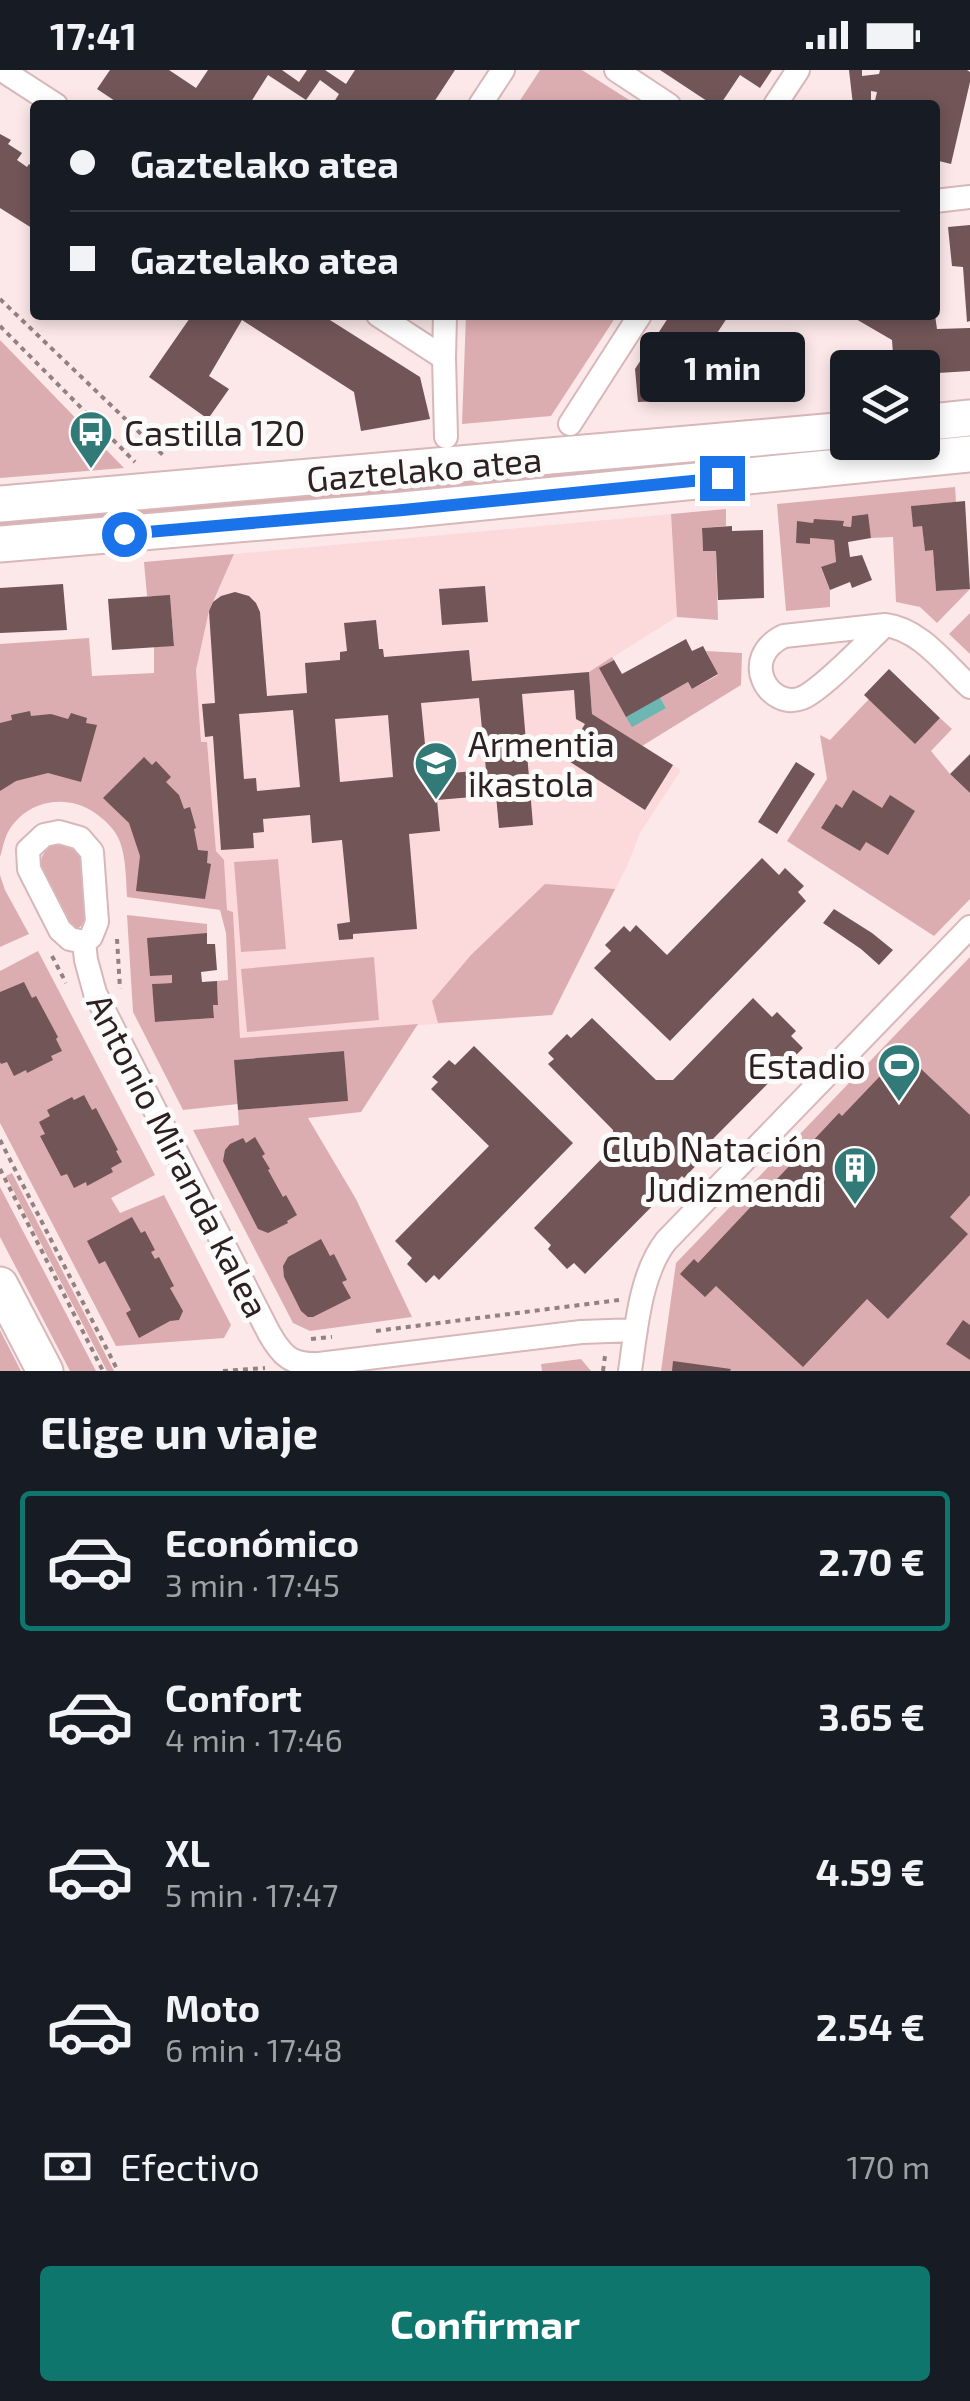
<!DOCTYPE html>
<html lang="es">
<meta charset="utf-8">
<style>
:root{--surface:#171b24;--page:#20242c;--text:#f1f3f6;--muted:#9ea1a6;--line:#363941;--accent:#0f766e}
body{margin:0;font-family:"Exo 2",sans-serif;background:var(--page);color:var(--text);height:100vh;display:flex;flex-direction:column;font-size:38px;white-space:nowrap}
*{box-sizing:border-box;margin:0}
p{font-size:32px;color:var(--muted)}
.icon{flex:none;width:55px;height:55px;fill:none;stroke:currentColor;stroke-width:2;stroke-linecap:round;stroke-linejoin:round}
.map{position:relative;height:1301px;overflow:hidden}
.details{display:flex;flex-direction:column;background:var(--surface);flex:1}
.details>*{flex:none}
.hud{position:absolute;left:30px;top:30px;width:910px;height:220px;border-radius:10px;box-shadow:0 5px 15px #0003;display:grid;align-content:center;height:220px;padding:0 40px;background:var(--surface)}
.fabs{position:absolute;left:830px;top:280px;display:grid;gap:20px}
.fabs a{display:grid;place-items:center;width:110px;height:110px;border-radius:10px;background:var(--surface);box-shadow:0 5px 15px #0003;font-size:50px}
.end{position:absolute;width:45px;height:45px;margin:-22px;border:12px solid #1a73e8;background:#fff;box-shadow:0 0 0 5px #fff}
.from{border-radius:50%}
.bubble{position:absolute;height:70px;border-radius:10px;background:var(--surface);box-shadow:0 5px 15px #0003;font-size:32px;font-weight:700;line-height:70px;text-align:center}
.hud b{display:flex;align-items:center;gap:35px;height:95px;font-size:38px}
.hud b+b{border-top:2px solid var(--line)}
.hud i{width:25px;height:25px;background:var(--text)}
ul{padding:0;list-style:none}
li{display:flex;align-items:center;gap:30px;height:140px;margin:0 20px 15px;padding:0 20px;border:5px solid transparent;border-radius:10px}
li div{flex:1}
li b{display:block;font-size:38px}
li em{font-style:normal;font-weight:700}
li.on{border-color:var(--accent)}
li>.icon{width:90px;height:90px;stroke-width:1.5}
h2{padding:0 40px;font-size:45px;line-height:120px}
.pay{display:flex;align-items:center;gap:25px;height:110px;padding:0 40px;font-size:38px}
.pay p{margin-inline-start:auto}
.button{display:flex;gap:20px;margin-top:auto;padding:20px 40px}
.button a{flex:1;height:115px;border-radius:10px;background:var(--accent);color:#fff;font-size:40px;font-weight:700;line-height:115px;text-align:center}
.status{display:flex;justify-content:space-between;align-items:center;height:70px;padding:0 50px;background:var(--surface);direction:ltr}
.status svg{height:28px;fill:currentColor}
.map>svg:first-child{display:block}
.built{fill:#fcdadc}
.green{fill:#dcadb0}
.water{fill:#6cb7b2}
.building{fill:#715557;fill-rule:evenodd}
.lines{fill:none;stroke-linecap:round;stroke-linejoin:round}
.street-casing{stroke:#d7b7b9;stroke-width:26}
.primary-casing{stroke:#d7b7b9;stroke-width:39}
.path{stroke:#928182;stroke-width:4;stroke-dasharray:5 5;stroke-linecap:butt}
.street{stroke:#fff;stroke-width:22}
.primary{stroke:#fff;stroke-width:35}
.route{stroke:#1a73e8;stroke-width:12}
.labels{text-anchor:middle;dominant-baseline:central;stroke-width:10;stroke-linejoin:round;paint-order:stroke}
.poi-label{font-size:35px;fill:#2e2122;stroke:#fbfbfb;text-anchor:start}
.street-label{font-size:35px;fill:#2e2122;stroke:#fbfbfb}
</style>
<div class="status"><b>17:41</b><svg viewBox="0 0 49 12"><path d="M0 12V9h3v3zM5 12V6h3v6zM10 12V3h3v9zM15 12V0h3v12zM26 1h20v11H26zM47 4h2v5h-2z"/></svg></div>
<div class="map">
<svg width="970" height="1301" viewBox="0 0 970 1301">
<rect width="100%" height="100%" fill="#fce8e9"/>
<path class="built" d="M671,444L677,547L589,602L592,644L681,700L640,763L628,794L552,945L240,969L233,843L227,841L224,791L216,781L207,673H201L196,600L209,541L234,484Z"/>
<path class="green" d="M540,0H582L637,35H517Z
M466,245H617L551,346L462,354Z
M0,270L124,398L0,408Z
M970,361V373L0,461V445L847,372H922L923,365Z
M955,417L956,432L912,436L913,456H922L925,480H933L936,521L970,519L937,553L920,537L896,532L893,467L871,468L867,444L852,446L851,457L843,456L844,452L814,450L813,453L797,452L809,474L810,468L834,470L836,492L821,498L830,520V537L786,541L777,434Z
M726,439V456L702,458L703,481H716L718,550L677,547L671,444Z
M234,484L209,541L196,600L201,672H207L216,781L224,790L227,840L233,842L240,968L418,954L361,1042L308,1048L356,1129L412,1247L310,1261L293,1253L193,1060L239,1055L238,1040L347,1031L344,981L235,990L238,1034L183,1040L133,942L127,845L207,854V863L172,905V913L152,914L156,952L214,948L213,935L218,934L217,911L228,910L226,863L220,840L127,827C126,810 126,788 120,772C115,759 106,751 95,743C65,722 24,731 7,764C4,771 2,780 0,787V574L89,568L92,606L154,603V577L174,575L170,526H147L144,492Z
M970,543V584L949,564Z
M706,581L742,583L741,615L642,676L592,644L589,602L612,587L614,590L600,598L666,638L660,627L688,612L692,619L718,605Z
M869,629L915,673L940,648L952,659L931,681L950,704L970,723V829L934,866L787,771L827,709L820,665L830,670Z
M57,772C69,774 75,778 81,789L85,848L84,854L77,859L70,857C56,831 19,792 57,772Z
M278,789L286,879L241,882L234,792Z
M0,805L5,820L29,864L0,877Z
M545,814L615,819L552,945L438,953L432,931L471,885Z
M38,881L155,1105L111,1128L120,1143L164,1125L231,1255L224,1268L116,1276L0,1053V901Z
M374,887L379,950L247,962L241,899Z
M970,887V1301H661L676,1193Z
M12,1103L114,1301H107L6,1106Z
M0,1117L96,1301H70L0,1167Z
M0,1260L21,1301H0Z
M581,1289L591,1301H542L541,1294Z"/>
<path class="water" d="M660,627L666,638L632,657L626,647Z"/>
<path class="building" d="M110,0H169L196,18L208,0H282L299,12L307,0H325L346,14L355,0H455L432,35H332L339,24L320,10L306,30L268,5L249,35H121L97,19Z
M660,0H772L760,18L740,5L720,35H713Z
M849,0H862V6L879,4L880,0H967L970,2V12L951,94L935,90V35H874L877,22L871,21V35H853Z
M0,64L11,70L8,74L22,83L17,90L27,97L29,94L35,98V160L0,138Z
M970,155V251L967,252L963,197L952,196L948,157Z
M192,245H322L420,307L430,349L361,361L354,322L242,250L209,306L229,319L208,349L149,307Z
M670,245H729L700,289L704,330L638,332L635,299Z
M849,245H935L937,259L970,258V301L922,304V298H894L892,270Z
M965,431L970,519L936,521L933,480L925,481L922,456L913,457L911,436Z
M868,444L871,468L848,472L850,487L862,485L872,510L852,518L850,512L830,520L821,497L836,492L834,470L810,468V474L796,473L797,451L813,453L814,449L844,451L843,456L851,457L852,446Z
M732,456V461L763,460L764,528L718,530L716,481H703L702,458Z
M63,514L67,560L0,563V518Z
M485,516L488,552L442,555L439,519Z
M235,522L249,526L256,533L260,542L267,626L307,623L305,593L340,590V582L347,581L344,553L376,550L379,579H383L384,587L469,580L472,611L589,602L592,644L673,695L645,740L564,688L585,654L576,649L574,620L522,624L533,755L499,758L496,725L437,730L440,761L409,764L417,859L353,864V869L339,870L337,854L350,852L342,770L312,773L310,745L263,749L264,762L253,763L254,778L221,780L213,666L205,667L202,634L215,633L209,541L213,532L221,526ZM479,628L486,700L428,705L421,633ZM293,640L300,717L257,721L256,708L244,709L239,644ZM388,645L393,707L340,712L335,649Z
M170,525L174,576L112,580L108,529Z
M686,569L692,581L703,576L718,604L692,619L688,612L626,647L599,598L614,590L622,604Z
M889,599L940,648L915,674L864,625Z
M30,641L31,646L51,644L68,649L71,643L87,648L86,653L97,655L81,712L48,703L16,711L0,721V653L12,650L11,645Z
M970,684V723L950,704Z
M144,687L152,695L156,691L171,707L166,712L179,725L184,739L190,737L196,758L194,759L198,780L208,781L207,793L211,794L205,829L136,821L140,786L129,753L103,728Z
M796,692L815,704L777,764L758,752Z
M853,720L882,738L890,725L915,741L888,785L866,772L860,781L821,758L836,734L842,738Z
M762,788L779,805L785,798L804,816L798,822L806,831L670,971L594,898L611,881L605,875L624,856L630,862L636,855L667,885Z
M834,839L872,863L893,880L879,895L861,879L823,853Z
M207,863V874H215L217,900L201,902L202,912L217,911L218,935H213L214,948L155,952L152,914L172,913V905L150,906L147,868Z
M24,912L32,928L36,926L58,967L56,969L62,981L51,986L53,990L27,1003L26,1000L14,1006L7,992L1,994L0,992V922Z
M753,928L772,947L777,942L796,961L791,966L803,978L707,1075L711,1080L684,1108L682,1106L585,1204L574,1193L567,1199L548,1179L551,1175L534,1158L614,1076L613,1060L548,994L554,989L548,983L567,964L571,968L592,948L656,1010H673Z
M474,976L573,1073L439,1210L434,1205L426,1213L407,1194L412,1188L395,1171L489,1076L431,1019L438,1012L432,1007L449,990L455,995Z
M344,981L348,1031L238,1040L234,990Z
M903,982L970,1045V1125L950,1147L968,1164L888,1249L867,1229L803,1297L716,1216L705,1227L680,1204L694,1189L698,1193L839,1043L842,1046Z
M84,1025L92,1040L96,1038L118,1080L116,1081L122,1092L111,1098L113,1102L87,1116L86,1112L74,1118L67,1104L61,1106L40,1066L45,1064L39,1052L50,1046L47,1040L72,1027L74,1030Z
M255,1067L265,1084L262,1086L270,1099L268,1100L283,1127L286,1125L297,1145L287,1151L288,1153L268,1163L258,1159L223,1091L225,1080L230,1074L243,1068L246,1073Z
M132,1147L141,1163L145,1161L155,1180L151,1182L155,1189L159,1187L174,1216L170,1218L183,1241L179,1250L170,1251L139,1268L126,1243L131,1240L105,1191L99,1194L87,1171Z
M321,1169L330,1186L334,1184L347,1210L342,1212L351,1228L313,1247H308L301,1241L284,1207L283,1196L288,1187Z
M963,1250L970,1255V1290L946,1274Z
M673,1291L731,1299L730,1301H672Z"/>
<g class="lines">
<g class="street-casing">
<path id="street" d="M2,0L56,35
M616,0L669,35
M480,35L503,0
M775,35L798,0
M935,131L970,127
M378,245L444,288L446,367
M444,288L445,245
M570,354L640,245
M885,555C866,573 823,619 802,628C769,641 738,588 784,566L885,555C920,559 945,594 970,617
M59,762L80,768L92,782L97,852L91,867L84,872L70,869L60,860L29,799L28,780L44,765Z
M84,872L86,890L95,923L269,1263C282,1286 291,1295 319,1294L581,1262L636,1260
M630,1301C636,1260 640,1204 666,1171L970,857"/>
</g>
<g class="primary-casing">
<path id="primary" d="M922,353L970,348
M0,434L848,360
M0,474L403,440L970,384
M0,1215L45,1301"/>
</g>
<path class="path" d="M0,229L166,388
M0,256L135,392
M117,869L120,919
M52,886L66,913
M0,1070L118,1301
M0,1099L103,1301
M376,1261L619,1230
M311,1269L332,1267
M223,1301L265,1298
M603,1301L605,1286"/>
<use href="#street" class="street"/>
<use href="#primary" class="primary"/>
</g>
<g class="lines">
<path class="route" d="M124,464L403,440L722,408"/>
</g>
<defs>
<g id="bus-pin" transform="scale(2.25)"><path d="M0 17L-7.5 6A9.5 9.5 0 1 1 7.5 6Z" fill="#317a77" stroke="#fbfbfb"/><path d="M-5-6H5V4H4V6H2V4H-2V6H-4V4H-5ZM-3.5-4V0h7V-4ZM-3.5 1.2v1.5H-2V1.2ZM2 1.2v1.5H3.5V1.2Z" fill="#fff"/></g>
<g id="school-pin" transform="scale(2.25)"><path d="M0 17L-7.5 6A9.5 9.5 0 1 1 7.5 6Z" fill="#317a77" stroke="#fbfbfb"/><path d="M0-5L7-2L0 1L-7-2ZM-4 1L0 2.5L4 1V4Q0 6-4 4Z" fill="#fff"/></g>
<g id="stadium-pin" transform="scale(2.25)"><path d="M0 17L-7.5 6A9.5 9.5 0 1 1 7.5 6Z" fill="#317a77" stroke="#fbfbfb"/><path d="M0-5a6.5 5 0 1 0 0 10a6.5 5 0 1 0 0-10ZM-3.5-1.8h7v3.6h-7Z" fill="#fff"/></g>
<g id="building-pin" transform="scale(2.25)"><path d="M0 17L-7.5 6A9.5 9.5 0 1 1 7.5 6Z" fill="#317a77" stroke="#fbfbfb"/><path d="M-4-6H4V6H1V3H-1V6H-4ZM-2.5-4.3h1.7v1.8h-1.7ZM.8-4.3h1.7v1.8H.8ZM-2.5-1h1.7V.8h-1.7ZM.8-1h1.7V.8H.8Z" fill="#fff"/></g>
</defs>
<g fill-rule="evenodd">
<use href="#bus-pin" x="91" y="362"/>
<use href="#school-pin" x="436" y="693"/>
<use href="#stadium-pin" x="899" y="995"/>
<use href="#building-pin" x="855" y="1098"/>
</g>
<g class="labels">
<g class="poi-label">
<text x="124" y="362">Castilla 120</text>
<text x="468" y="673">Armentia<tspan x="468" dy="40">ikastola</tspan></text>
<text x="866" y="995" text-anchor="end">Estadio</text>
<text x="822" y="1078" text-anchor="end">Club Natación<tspan x="822" dy="40">Judizmendi</tspan></text>
</g>
<g class="street-label">
<text transform="translate(424 398) rotate(-5)">Gaztelako atea</text>
<text transform="translate(179 1085) rotate(63)">Antonio Miranda kalea</text>
</g>
</g>
</svg>
<div class="fabs">
<a><svg class="icon" aria-label="layers" viewBox="0 0 24 24"><path d="M12 4l9 5-9 5-9-5zM3 14l9 5 9-5"/></svg></a>
</div>
<i class="end from" style="left:124px;top:464px"></i>
<i class="end" style="left:722px;top:408px"></i>
<div class="bubble" style="left:640px;top:262px;width:165px">1 min</div>
<div class="hud">
<b><i class="from"></i>Gaztelako atea</b>
<b><i></i>Gaztelako atea</b>
</div>
</div>
<section class="details">
<h2>Elige un viaje</h2>
<ul>
<li class="on"><svg class="icon" aria-label="car" viewBox="0 0 24 24"><path d="M5 17H2v-5l4-1 3-4h7l3 4 3 1v5h-3M9 17h6M6 11h13"/><circle cx="7" cy="17" r="2"/><circle cx="17" cy="17" r="2"/></svg><div><b>Económico</b><p>3 min · 17:45</p></div><em>2.70 €</em></li>
<li><svg class="icon" aria-label="car" viewBox="0 0 24 24"><path d="M5 17H2v-5l4-1 3-4h7l3 4 3 1v5h-3M9 17h6M6 11h13"/><circle cx="7" cy="17" r="2"/><circle cx="17" cy="17" r="2"/></svg><div><b>Confort</b><p>4 min · 17:46</p></div><em>3.65 €</em></li>
<li><svg class="icon" aria-label="car" viewBox="0 0 24 24"><path d="M5 17H2v-5l4-1 3-4h7l3 4 3 1v5h-3M9 17h6M6 11h13"/><circle cx="7" cy="17" r="2"/><circle cx="17" cy="17" r="2"/></svg><div><b>XL</b><p>5 min · 17:47</p></div><em>4.59 €</em></li>
<li><svg class="icon" aria-label="car" viewBox="0 0 24 24"><path d="M5 17H2v-5l4-1 3-4h7l3 4 3 1v5h-3M9 17h6M6 11h13"/><circle cx="7" cy="17" r="2"/><circle cx="17" cy="17" r="2"/></svg><div><b>Moto</b><p>6 min · 17:48</p></div><em>2.54 €</em></li>
</ul>
<div class="pay"><svg class="icon" aria-label="cash" viewBox="0 0 24 24"><path d="M3 7h18v10H3z"/><circle cx="12" cy="12" r="2"/></svg>Efectivo<p>170 m</p></div>
<div class="button"><a>Confirmar</a></div>
</section>
